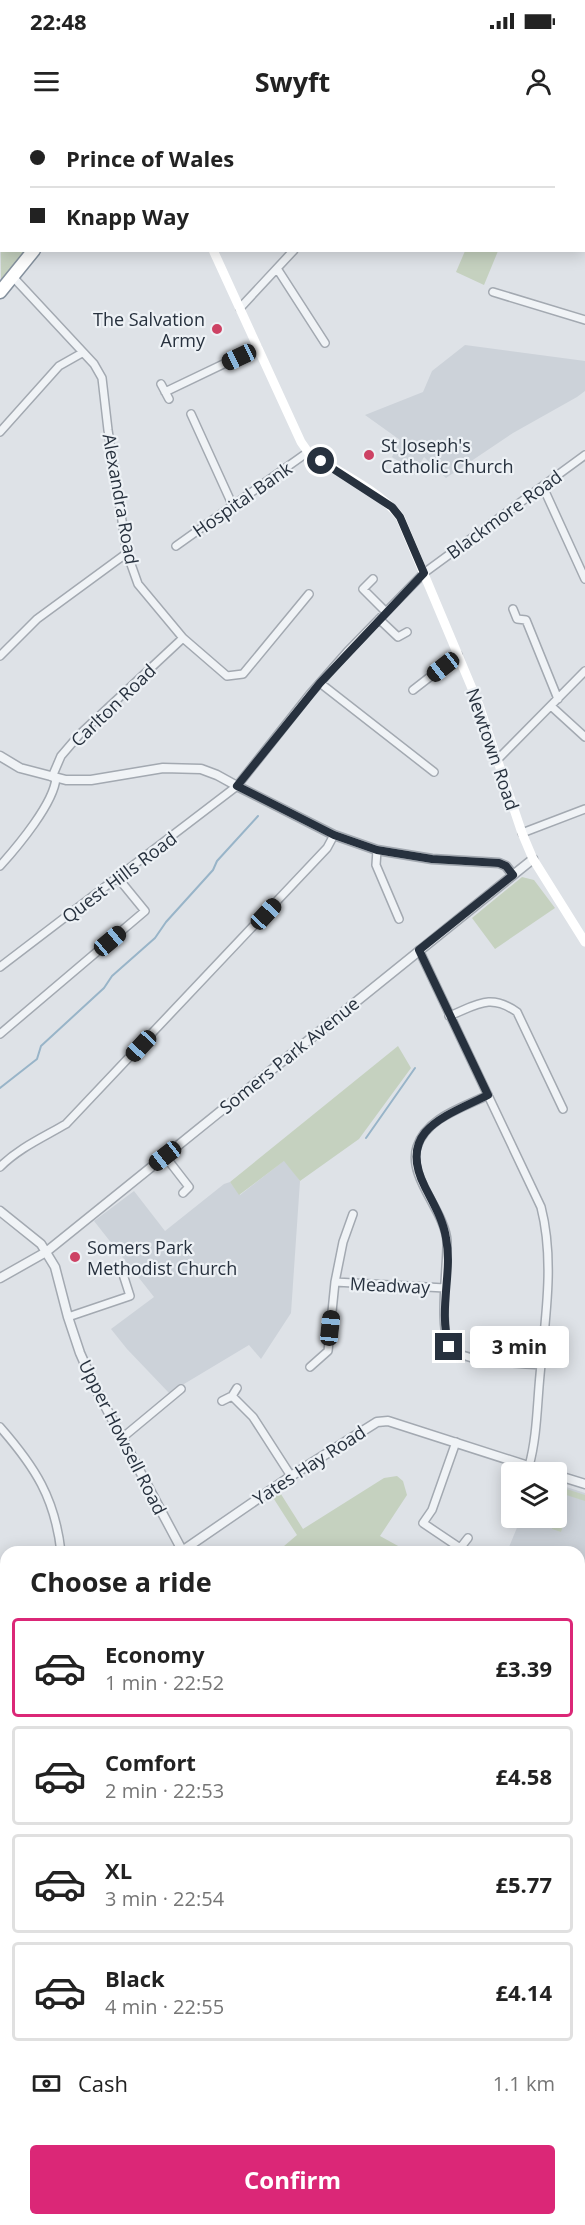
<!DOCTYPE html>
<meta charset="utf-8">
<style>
:root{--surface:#fff;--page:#f2f2f2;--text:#222;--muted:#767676;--line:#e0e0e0;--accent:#db2777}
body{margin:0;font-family:"Open Sans",sans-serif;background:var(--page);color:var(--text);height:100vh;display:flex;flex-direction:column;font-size:22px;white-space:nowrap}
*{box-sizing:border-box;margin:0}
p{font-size:20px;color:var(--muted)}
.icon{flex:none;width:33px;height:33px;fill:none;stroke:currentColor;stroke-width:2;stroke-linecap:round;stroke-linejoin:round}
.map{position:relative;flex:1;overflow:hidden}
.drawer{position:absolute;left:0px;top:1426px;width:585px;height:680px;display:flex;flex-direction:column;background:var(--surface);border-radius:18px 18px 0 0;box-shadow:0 3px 15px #0003}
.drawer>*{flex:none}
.guide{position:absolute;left:0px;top:0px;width:585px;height:132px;box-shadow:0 3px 15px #0003;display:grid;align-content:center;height:132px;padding:0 30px;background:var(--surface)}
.controls{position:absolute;left:501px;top:1342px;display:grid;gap:12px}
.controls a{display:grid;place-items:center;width:66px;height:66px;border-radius:6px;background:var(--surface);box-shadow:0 3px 15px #0003;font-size:30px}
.end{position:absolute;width:27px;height:27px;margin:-14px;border:8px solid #27313e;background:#fff;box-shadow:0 0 0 3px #fff}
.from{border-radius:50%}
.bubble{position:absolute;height:42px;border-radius:6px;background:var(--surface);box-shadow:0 3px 15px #0003;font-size:20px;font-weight:700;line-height:42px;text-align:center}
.car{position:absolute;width:18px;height:36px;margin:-18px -9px;border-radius:8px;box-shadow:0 0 4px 2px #0007;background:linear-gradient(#222 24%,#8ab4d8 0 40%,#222 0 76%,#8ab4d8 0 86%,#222 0)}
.guide b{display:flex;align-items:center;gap:21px;height:57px;font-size:22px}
.guide b+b{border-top:2px solid var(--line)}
.guide i{width:15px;height:15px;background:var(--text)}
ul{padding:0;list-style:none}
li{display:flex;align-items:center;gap:18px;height:99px;margin:0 12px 9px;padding:0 18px;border:3px solid var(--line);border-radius:6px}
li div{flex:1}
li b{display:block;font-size:22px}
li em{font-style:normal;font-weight:700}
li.active{border-color:var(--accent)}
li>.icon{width:54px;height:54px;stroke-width:1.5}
h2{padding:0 30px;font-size:27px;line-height:72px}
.pay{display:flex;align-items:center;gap:15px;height:66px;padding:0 30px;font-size:22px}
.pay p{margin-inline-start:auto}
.cta{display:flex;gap:12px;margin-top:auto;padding:12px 30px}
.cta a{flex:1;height:69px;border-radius:6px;background:var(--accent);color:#fff;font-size:24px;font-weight:700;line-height:69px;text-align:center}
.status{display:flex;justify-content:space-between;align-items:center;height:42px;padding:0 30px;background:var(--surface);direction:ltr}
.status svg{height:16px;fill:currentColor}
header{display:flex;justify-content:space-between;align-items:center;height:78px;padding:0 30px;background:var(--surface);font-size:27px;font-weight:700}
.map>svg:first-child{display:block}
.built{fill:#ccd2d9}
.green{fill:#c5d1bf}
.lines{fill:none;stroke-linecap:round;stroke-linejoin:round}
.stream{stroke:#98b4c8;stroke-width:2}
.minor-casing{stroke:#a3a9b1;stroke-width:10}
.tertiary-casing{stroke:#a3a9b1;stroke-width:11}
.trunk-casing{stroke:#85919e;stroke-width:15}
.minor{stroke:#f0f3f6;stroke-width:7}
.tertiary{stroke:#f0f3f6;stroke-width:8}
.secondary{stroke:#fff;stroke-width:9}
.trunk{stroke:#fff;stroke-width:12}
.route{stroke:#27313e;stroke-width:8}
.poi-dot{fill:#cd4264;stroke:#edf1f5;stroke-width:2}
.labels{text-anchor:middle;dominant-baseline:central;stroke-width:4.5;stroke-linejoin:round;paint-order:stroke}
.poi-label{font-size:18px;fill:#27313e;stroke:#edf1f5;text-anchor:start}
.street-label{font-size:18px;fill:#27313e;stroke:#edf1f5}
</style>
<div class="status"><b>22:48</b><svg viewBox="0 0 49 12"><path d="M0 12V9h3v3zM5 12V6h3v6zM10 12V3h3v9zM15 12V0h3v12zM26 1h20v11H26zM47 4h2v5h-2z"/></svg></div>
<header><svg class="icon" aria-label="menu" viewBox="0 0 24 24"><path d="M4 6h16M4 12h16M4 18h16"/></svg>Swyft<svg class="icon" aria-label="person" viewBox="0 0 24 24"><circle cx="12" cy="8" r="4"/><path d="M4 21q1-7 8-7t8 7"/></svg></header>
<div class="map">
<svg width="585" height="2105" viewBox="0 0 585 2105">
<rect width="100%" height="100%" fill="#dee2e7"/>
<path class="built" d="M465,225L585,241V271L577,277L513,313L446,358L424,337L415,352L392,337L400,320L365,295L423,272L432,251Z
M285,1040L300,1061L291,1193L261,1239L249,1225L169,1273L127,1229L111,1209L154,1177L94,1101L134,1071L165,1111L224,1064L230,1062L240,1075Z
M557,1364L585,1373V1715L579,1713V1432H507L521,1398H556Z"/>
<path class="green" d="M0,2H2V130L27,131L1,163Z
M465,131H498L484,165L456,152Z
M522,757L534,760L555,788L495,829L472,798Z
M398,926L411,948L359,1019L300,1061L284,1041L239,1075L230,1062Z
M397,1356L403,1361L407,1375L380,1416L409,1432H277L297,1415L272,1376L279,1371L303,1409L384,1358Z
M557,1366L585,1375V1381L557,1372Z
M557,1393L566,1396L561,1412L552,1409Z
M579,1527L585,1529V1715L579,1713Z
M0,1830L6,1834V1855L0,1860Z
M579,2013L585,2018V2089L579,2088Z"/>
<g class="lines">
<path class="stream" d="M0,968L37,939L41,926L104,868L112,856L155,818L166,802L213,750L217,741L258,696
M366,1018L415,948
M0,1882L6,1884
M579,2039L585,2038
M534,2105L540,2100"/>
<g class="minor-casing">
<path id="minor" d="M398,0L402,2
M584,86L585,87
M278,150L325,223
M13,157L94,244L102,258L108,310L127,433L138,464L183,518L227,556L243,554L309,474
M493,172L585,200
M240,188L294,130
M161,264L169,279
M165,272L257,228
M191,294L232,384
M0,312L59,246L82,233
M543,367L585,459
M176,426L308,332
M373,459L363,469L386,492
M513,489L517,499L526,500L558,579
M379,499L398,517L407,512
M0,536L37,499L127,433
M320,563L434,652
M413,570L458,535
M551,586L585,617
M498,639L585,551
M52,657L61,636L79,615L183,518
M522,713L585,689
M377,730L376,745L399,799
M0,746C18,726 54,683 56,658
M419,830L541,1087C555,1141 545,1200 540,1255C537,1286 537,1317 529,1346
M0,847L237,666L310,574L347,532L424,453L585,335
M449,896C477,885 490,873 517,892L563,989
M0,914L145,791L118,758
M488,975C462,988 426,998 417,1027C407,1057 445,1091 447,1121C448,1143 437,1216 452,1229C467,1243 519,1243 541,1245
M165,1036L189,1067L183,1073
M0,1047C19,1028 42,1018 66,1004L327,728L334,715
M335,1162L343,1122L353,1094
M68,1197L130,1176L121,1148
M310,1247L328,1231L335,1162L445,1168
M232,1276L237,1268
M222,1281L232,1276L253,1297L291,1356
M0,1307C35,1347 55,1378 61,1432
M122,1318L181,1269
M456,1322L432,1390L423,1403L466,1432
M461,1427L468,1418
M0,1542L6,1540
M0,1682L6,1677
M0,1701L6,1710
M579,1718L585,1720
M579,1942L585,1944"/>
</g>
<g class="tertiary-casing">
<path id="tertiary" d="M0,5H2
M0,636L20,648L66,660H91L163,648L201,649L217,655L237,666L334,715L377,730L432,739L499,743L506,746L513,755
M0,1091L41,1124L55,1147L68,1197L80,1233L96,1269L183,1432
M0,1158L46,1132L533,739
M556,1355L585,1364
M182,1431L291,1356L377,1302L388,1301L550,1353
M579,1859L585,1861"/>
</g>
<g class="trunk-casing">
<path id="trunk" d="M89,0V2
M0,172L34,130"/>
</g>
<use href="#minor" class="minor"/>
<use href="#tertiary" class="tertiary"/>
<path class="secondary" d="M125,0L126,2
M213,130L301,322L308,332C336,351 380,371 400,397L479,585L522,713L533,739L585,822"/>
<use href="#trunk" class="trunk"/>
</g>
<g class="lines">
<path class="route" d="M321,341L392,387L400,397L424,453L320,563L237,666L334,715L377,730L432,739L499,743L506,746L513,755L419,830L488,975C446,996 396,1010 425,1067C433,1083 443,1099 446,1118C453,1153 438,1188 449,1227"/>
</g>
<g class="poi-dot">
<circle cx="217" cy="209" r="6"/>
<circle cx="369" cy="335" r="6"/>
<circle cx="75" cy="1137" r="6"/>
</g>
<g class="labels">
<g class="poi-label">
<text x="205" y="199" text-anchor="end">The Salvation<tspan x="205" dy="21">Army</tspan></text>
<text x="381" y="325">St Joseph's<tspan x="381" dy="21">Catholic Church</tspan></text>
<text x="87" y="1127">Somers Park<tspan x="87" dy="21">Methodist Church</tspan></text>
</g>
<g class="street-label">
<text transform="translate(121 379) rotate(80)">Alexandra Road</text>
<text transform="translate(242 379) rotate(-35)">Hospital Bank</text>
<text transform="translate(504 394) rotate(-36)">Blackmore Road</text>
<text transform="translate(113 585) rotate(-44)">Carlton Road</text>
<text transform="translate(493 629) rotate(71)">Newtown Road</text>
<text transform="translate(119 757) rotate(-37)">Quest Hills Road</text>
<text transform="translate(289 935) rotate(-39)">Somers Park Avenue</text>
<text transform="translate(390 1165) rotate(3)">Meadway</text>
<text transform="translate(123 1317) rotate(63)">Upper Howsell Road</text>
<text transform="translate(309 1345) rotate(-33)">Yates Hay Road</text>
</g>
</g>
</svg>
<div class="controls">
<a><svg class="icon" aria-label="layers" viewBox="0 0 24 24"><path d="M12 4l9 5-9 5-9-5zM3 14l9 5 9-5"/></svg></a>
</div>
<i class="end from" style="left:321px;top:341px"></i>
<i class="end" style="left:449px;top:1227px"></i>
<div class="bubble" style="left:470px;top:1206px;width:99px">3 min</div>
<i class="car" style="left:239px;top:237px;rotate:245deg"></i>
<i class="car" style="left:443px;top:547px;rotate:232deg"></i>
<i class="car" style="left:266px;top:794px;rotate:43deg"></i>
<i class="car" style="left:110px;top:821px;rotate:50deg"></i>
<i class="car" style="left:141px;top:926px;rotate:223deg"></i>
<i class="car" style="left:165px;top:1036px;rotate:232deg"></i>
<i class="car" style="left:330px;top:1208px;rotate:6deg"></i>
<div class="guide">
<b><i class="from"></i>Prince of Wales</b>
<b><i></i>Knapp Way</b>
</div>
<section class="drawer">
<h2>Choose a ride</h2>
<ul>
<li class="active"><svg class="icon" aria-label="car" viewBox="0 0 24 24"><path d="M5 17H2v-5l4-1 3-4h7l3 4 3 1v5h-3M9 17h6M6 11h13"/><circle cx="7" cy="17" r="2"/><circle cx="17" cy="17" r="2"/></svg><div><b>Economy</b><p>1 min · 22:52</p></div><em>£3.39</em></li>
<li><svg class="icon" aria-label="car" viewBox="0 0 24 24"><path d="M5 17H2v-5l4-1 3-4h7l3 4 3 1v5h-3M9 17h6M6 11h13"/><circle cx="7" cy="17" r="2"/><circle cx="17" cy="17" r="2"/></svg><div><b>Comfort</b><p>2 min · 22:53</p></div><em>£4.58</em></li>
<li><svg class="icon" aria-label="car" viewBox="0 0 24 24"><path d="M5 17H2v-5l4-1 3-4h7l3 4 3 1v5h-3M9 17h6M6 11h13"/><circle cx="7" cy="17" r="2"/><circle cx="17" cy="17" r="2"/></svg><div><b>XL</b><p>3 min · 22:54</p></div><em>£5.77</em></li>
<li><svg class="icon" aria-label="car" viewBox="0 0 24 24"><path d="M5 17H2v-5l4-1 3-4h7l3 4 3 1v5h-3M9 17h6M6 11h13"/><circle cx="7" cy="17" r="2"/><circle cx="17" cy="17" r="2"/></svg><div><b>Black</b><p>4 min · 22:55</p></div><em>£4.14</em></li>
</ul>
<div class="pay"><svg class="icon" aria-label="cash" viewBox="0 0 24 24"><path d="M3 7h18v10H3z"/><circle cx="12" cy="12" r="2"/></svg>Cash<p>1.1 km</p></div>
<div class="cta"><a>Confirm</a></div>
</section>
</div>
